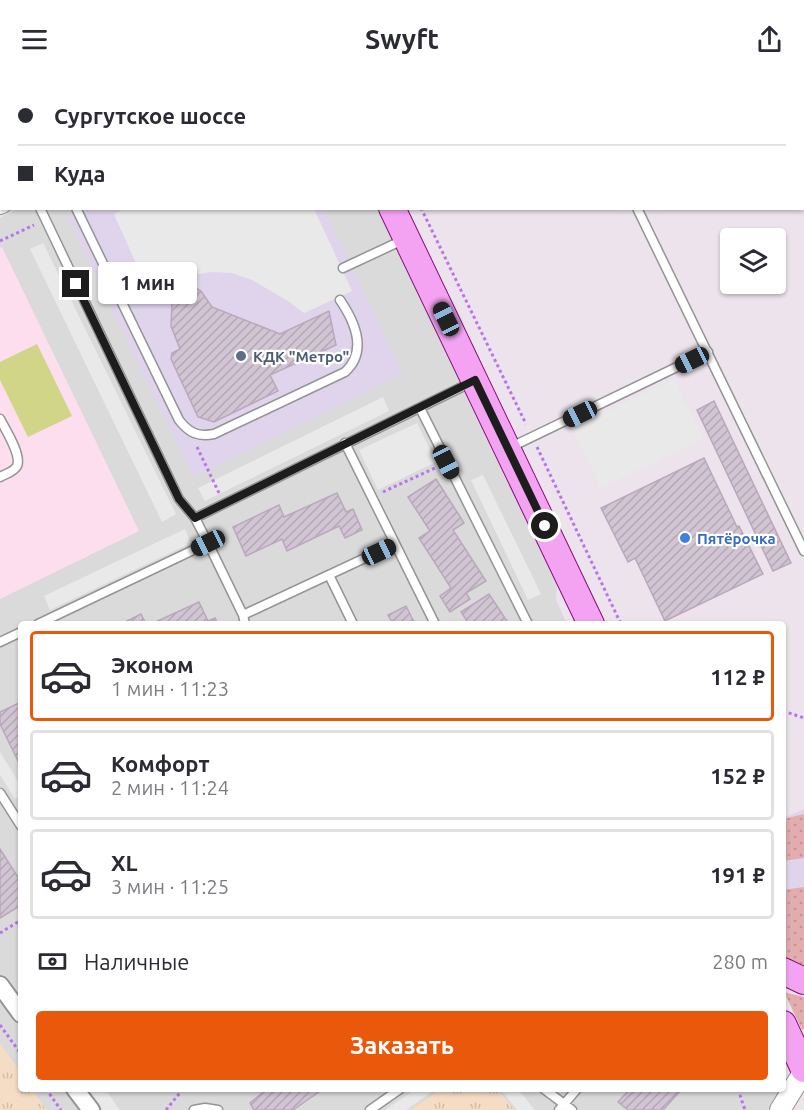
<!DOCTYPE html>
<html lang="ru">
<meta charset="utf-8">
<style>
:root{--surface:#fff;--page:#f2f2f3;--text:#2b2b33;--muted:#7c7c81;--line:#e1e1e2;--accent:#ea580c}
body{margin:0;font-family:Ubuntu,sans-serif;background:var(--page);color:var(--text);height:100vh;display:flex;flex-direction:column;font-size:22px;white-space:nowrap}
*{box-sizing:border-box;margin:0}
p{font-size:20px;color:var(--muted)}
.icon{flex:none;width:33px;height:33px;fill:none;stroke:currentColor;stroke-width:2;stroke-linecap:round;stroke-linejoin:round}
.map{position:relative;flex:1;overflow:hidden}
.details{position:absolute;left:18px;top:543px;width:768px;height:471px;display:flex;flex-direction:column;background:var(--surface);border-radius:6px;box-shadow:0 2px 4px #0004}
.details>*{flex:none}
.hud{position:absolute;left:0px;top:0px;width:804px;height:132px;box-shadow:0 2px 4px #0004;display:grid;align-content:center;height:132px;padding:0 18px;background:var(--surface)}
.tools{position:absolute;left:720px;top:150px;display:grid;gap:12px}
.tools a{display:grid;place-items:center;width:66px;height:66px;border-radius:6px;background:var(--surface);box-shadow:0 2px 4px #0004;font-size:30px}
.end{position:absolute;width:27px;height:27px;margin:-14px;border:8px solid #1d1d1d;background:#fff;box-shadow:0 0 0 3px #fff}
.from{border-radius:50%}
.bubble{position:absolute;height:42px;border-radius:6px;background:var(--surface);box-shadow:0 2px 4px #0004;font-size:20px;font-weight:600;line-height:42px;text-align:center}
.car{position:absolute;width:18px;height:36px;margin:-18px -9px;border-radius:8px;box-shadow:0 0 4px 2px #0007;background:linear-gradient(#222 24%,#8ab4d8 0 40%,#222 0 76%,#8ab4d8 0 86%,#222 0)}
.hud b{display:flex;align-items:center;gap:21px;height:57px;font-size:22px}
.hud b+b{border-top:2px solid var(--line)}
.hud i{width:15px;height:15px;background:var(--text)}
ul{padding:10px 0 0;list-style:none}
li{display:flex;align-items:center;gap:18px;height:90px;margin:0 12px 9px;padding:0 6px;border:3px solid var(--line);border-radius:6px}
li div{flex:1}
li b{display:block;font-size:22px}
li em{font-style:normal;font-weight:600}
li.active{border-color:var(--accent)}
li>.icon{width:54px;height:54px;stroke-width:1.5}
.pay{display:flex;align-items:center;gap:15px;height:66px;padding:0 18px;font-size:22px}
.pay p{margin-inline-start:auto}
.primary-button{display:flex;gap:12px;margin-top:auto;padding:12px 18px}
.primary-button a{flex:1;height:69px;border-radius:6px;background:var(--accent);color:#fff;font-size:24px;font-weight:600;line-height:69px;text-align:center}
header{display:flex;justify-content:space-between;align-items:center;height:78px;padding:0 18px;background:var(--surface);font-size:27px;font-weight:600}
.map>svg:first-child{display:block}
.residential{fill:#dadadb}
.commercial{fill:#e0d4ec}
.education{fill:#fcdeee}
.grass{fill:url(#grass-dots)}
.park{fill:url(#park-tufts)}
.pitch{fill:#d0d588}
.parking{fill:#e9e9e9}
.building{fill:url(#building-hatch);stroke:#bba7bd;stroke-width:1.5}
.lines{fill:none;stroke-linecap:round;stroke-linejoin:round}
.service-casing{stroke:#949494;stroke-width:11}
.minor-casing{stroke:#949494;stroke-width:20}
.tertiary-casing{stroke:#949494;stroke-width:22}
.primary-casing{stroke:#870e79;stroke-width:28}
.path{stroke:#b775ec;stroke-width:3;stroke-dasharray:3 3;stroke-linecap:butt}
.service{stroke:#fff;stroke-width:8}
.minor{stroke:#fff;stroke-width:16}
.tertiary{stroke:#fff;stroke-width:20}
.primary{stroke:#f3a3f1;stroke-width:26}
.route{stroke:#1d1d1d;stroke-width:8}
.service-dot{fill:#5c6f8a;stroke:#fff;stroke-width:2}
.shop-dot{fill:#3f7fe0;stroke:#fff;stroke-width:2}
.labels{text-anchor:middle;dominant-baseline:central;stroke-width:4.5;stroke-linejoin:round;paint-order:stroke}
.service-label{font-size:15px;font-weight:bold;fill:#4e5e75;stroke:#fff;text-anchor:start}
.shop-label{font-size:15px;font-weight:bold;fill:#366cbe;stroke:#fff;text-anchor:start}
</style>
<header><svg class="icon" aria-label="menu" viewBox="0 0 24 24"><path d="M4 6h16M4 12h16M4 18h16"/></svg>Swyft<svg class="icon" aria-label="share" viewBox="0 0 24 24"><path d="M12 15V3M7 8l5-5 5 5M5 13v7h14v-7"/></svg></header>
<div class="map">
<svg width="804" height="1032" viewBox="0 0 804 1032">
<defs>
<pattern id="grass-dots" width="8" height="8" patternUnits="userSpaceOnUse" patternTransform="scale(1.5)"><rect width="8" height="8" fill="#e3adb0"/><path d="M2 2h.1M6 6h.1" fill="none" stroke="#c29497" stroke-width="1.8" stroke-linecap="round"/></pattern>
<pattern id="park-tufts" width="24" height="20" patternUnits="userSpaceOnUse" patternTransform="scale(1.5)"><rect width="24" height="20" fill="#f4ddc4"/><path d="M3 7l-1-3M5 7V3M7 7l1-3M15 17l-1-3M17 17v-4M19 17l1-3" fill="none" stroke="#d1bda8"/></pattern>
<pattern id="building-hatch" width="6" height="6" patternUnits="userSpaceOnUse" patternTransform="scale(1.5)"><rect width="6" height="6" fill="#d1c4d3"/><path d="M-1 1l2-2M0 6l6-6M5 7l2-2" fill="none" stroke="#b3a8b5"/></pattern>
</defs>
<rect width="100%" height="100%" fill="#ede3ec"/>
<path class="residential" d="M20,130L378,131L557,504L556,522L567,546H21V1011H781L768,1032H0V140Z"/>
<path class="commercial" d="M88,130L324,131L403,296L193,399L68,140Z
M804,731V893L783,882V740Z"/>
<path class="education" d="M2,169L139,453L0,521V170Z"/>
<path class="grass" d="M804,736V780L783,783V741Z
M804,809V893L783,882V812Z
M784,914L804,919V951L802,952Z"/>
<path class="park" d="M0,965L21,995V1011H32L46,1032H0Z
M441,1011H497L514,1032H411Z"/>
<path class="pitch" d="M37,266L72,338L28,359L0,302V284Z"/>
<path class="parking" d="M126,130L314,131L352,213L304,235L288,223L252,202L232,195L211,194L193,197L180,203L170,212L166,221L138,190L114,136Z
M43,165L176,436L162,444L30,171Z
M674,301L703,361L601,410L572,350Z
M383,319L389,333L205,423L198,410Z
M417,345L436,384L378,412L359,372Z
M483,397L541,516L528,522L471,402Z
M185,451L191,465L50,532L44,518Z
M0,674L21,708V718L15,721L0,697Z
M88,1011H105L120,1032H103Z
M416,1011H436L406,1032H385Z
M500,1011H518L535,1032H517Z"/>
<path class="building" d="M187,209H194L201,213L212,229L280,256L329,233L336,267L270,297L278,313L214,344L198,339L171,281L172,275L180,271L171,248L172,224L181,211Z
M714,323L791,485L773,493L697,332Z
M704,380L737,449L739,448L763,496L665,543L635,480L628,484L601,430Z
M436,401L464,445L453,452L486,503L466,515L470,521L450,534L440,518L451,510L419,460L430,453L408,419Z
M337,415L346,434L353,431L362,452L345,460L339,448L287,473L282,461L246,478L233,449L279,427L284,439Z
M489,516L509,546H469L461,534Z
M199,524L208,543L215,540L218,546H151Z
M406,528L415,546H393L388,537Z
M141,536L146,546H121Z
M21,624V689L0,646V634Z
M0,771L21,804V827L0,840Z
M267,1011H323L293,1032H254L250,1025Z
M630,1011H682L663,1032H628L618,1024Z"/>
<g class="lines">
<g class="service-casing">
<path id="service" d="M570,0L571,2
M0,47L2,50
M0,72L2,71
M76,130L179,342C189,355 198,359 214,356L345,294C368,273 355,244 340,222
M637,130L804,473
M343,190L405,161
M119,219L150,204
M420,330L528,546
M0,341C5,351 22,377 17,388C14,394 5,396 0,399
M345,365L435,546
M509,370L708,274
M195,440L472,304
M208,465L243,537L245,546
M329,497L353,546
M243,537L395,466
M38,546L208,465L195,440L179,421L40,130
M0,564L21,554
M0,715L21,748
M544,1011L572,1032
M194,1032L205,1030L218,1032
M370,1032L400,1011
M559,1032L577,1011"/>
</g>
<g class="minor-casing">
<path id="minor" d="M0,907L21,936
M75,1011L91,1032"/>
</g>
<g class="tertiary-casing">
<path id="tertiary" d="M263,2L266,0
M0,126L2,125
M780,1032L804,993"/>
</g>
<g class="primary-casing">
<path id="primary" d="M331,0L332,2
M392,130L591,546
M783,893L804,903
M783,946L804,991"/>
</g>
<path class="path" d="M358,0V2
M421,130L526,346
M0,163L34,147
M197,369L219,415
M537,369L621,546
M383,414L437,389
M783,633L804,640
M0,855L21,842
M0,947L21,976
M46,1011L61,1032
M738,1011L745,1032
M166,1032L183,1011"/>
<use href="#service" class="service"/>
<use href="#minor" class="minor"/>
<use href="#tertiary" class="tertiary"/>
<use href="#primary" class="primary"/>
</g>
<g class="lines">
<path class="route" d="M76,206L179,421L195,440L475,302L545,448"/>
</g>
<circle class="service-dot" cx="241" cy="278" r="6"/>
<circle class="shop-dot" cx="685" cy="460" r="6"/>
<g class="labels">
<g class="service-label">
<text x="253" y="278">КДК "Метро"</text>
</g>
<g class="shop-label">
<text x="697" y="460">Пятёрочка</text>
</g>
</g>
</svg>
<div class="tools">
<a><svg class="icon" aria-label="layers" viewBox="0 0 24 24"><path d="M12 4l9 5-9 5-9-5zM3 14l9 5 9-5"/></svg></a>
</div>
<i class="end from" style="left:545px;top:448px"></i>
<i class="end" style="left:76px;top:206px"></i>
<div class="bubble" style="left:98px;top:184px;width:99px">1 мин</div>
<i class="car" style="left:446px;top:241px;rotate:334deg"></i>
<i class="car" style="left:692px;top:282px;rotate:244deg"></i>
<i class="car" style="left:580px;top:336px;rotate:244deg"></i>
<i class="car" style="left:446px;top:384px;rotate:153deg"></i>
<i class="car" style="left:208px;top:465px;rotate:244deg"></i>
<i class="car" style="left:379px;top:474px;rotate:65deg"></i>
<div class="hud">
<b><i class="from"></i>Сургутское шоссе</b>
<b><i></i>Куда</b>
</div>
<section class="details">
<ul>
<li class="active"><svg class="icon" aria-label="car" viewBox="0 0 24 24"><path d="M5 17H2v-5l4-1 3-4h7l3 4 3 1v5h-3M9 17h6M6 11h13"/><circle cx="7" cy="17" r="2"/><circle cx="17" cy="17" r="2"/></svg><div><b>Эконом</b><p>1 мин · 11:23</p></div><em>112 ₽</em></li>
<li><svg class="icon" aria-label="car" viewBox="0 0 24 24"><path d="M5 17H2v-5l4-1 3-4h7l3 4 3 1v5h-3M9 17h6M6 11h13"/><circle cx="7" cy="17" r="2"/><circle cx="17" cy="17" r="2"/></svg><div><b>Комфорт</b><p>2 мин · 11:24</p></div><em>152 ₽</em></li>
<li><svg class="icon" aria-label="car" viewBox="0 0 24 24"><path d="M5 17H2v-5l4-1 3-4h7l3 4 3 1v5h-3M9 17h6M6 11h13"/><circle cx="7" cy="17" r="2"/><circle cx="17" cy="17" r="2"/></svg><div><b>XL</b><p>3 мин · 11:25</p></div><em>191 ₽</em></li>
</ul>
<div class="pay"><svg class="icon" aria-label="cash" viewBox="0 0 24 24"><path d="M3 7h18v10H3z"/><circle cx="12" cy="12" r="2"/></svg>Наличные<p>280 m</p></div>
<div class="primary-button"><a>Заказать</a></div>
</section>
</div>
